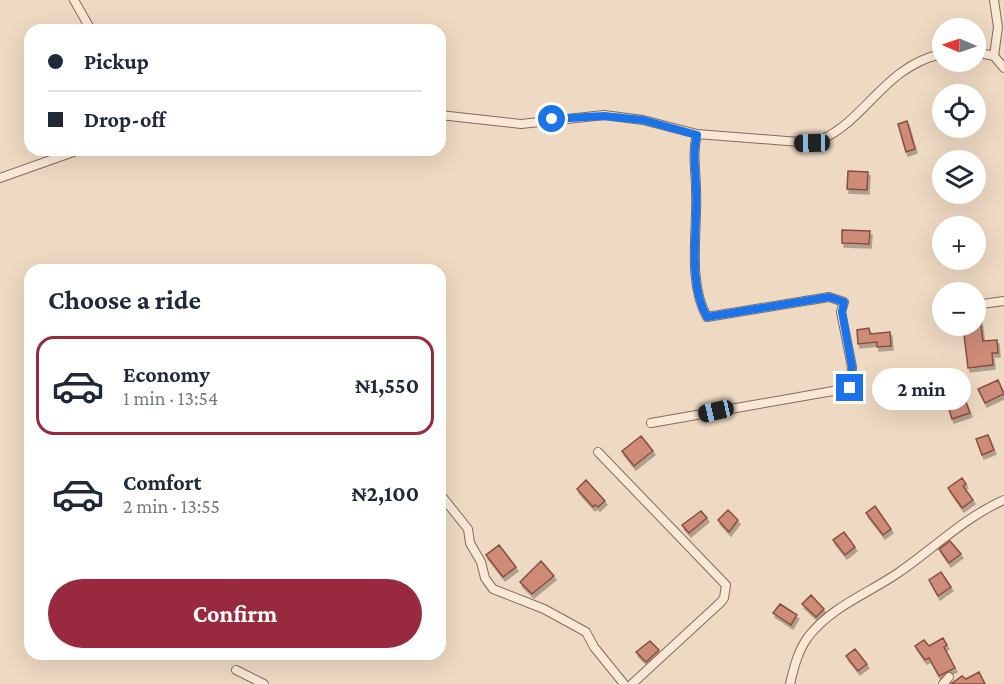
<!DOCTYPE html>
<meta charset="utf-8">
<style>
:root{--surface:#fff;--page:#f2f2f3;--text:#1f2937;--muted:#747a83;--line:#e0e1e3;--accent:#98293e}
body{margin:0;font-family:"Crimson Pro",serif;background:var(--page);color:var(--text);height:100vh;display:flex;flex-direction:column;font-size:22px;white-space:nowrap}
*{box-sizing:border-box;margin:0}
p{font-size:20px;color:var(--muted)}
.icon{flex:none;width:33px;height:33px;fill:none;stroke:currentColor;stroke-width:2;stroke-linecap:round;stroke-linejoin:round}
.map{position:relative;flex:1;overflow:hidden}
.drawer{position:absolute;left:24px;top:264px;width:422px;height:396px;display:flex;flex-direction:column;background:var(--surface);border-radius:18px;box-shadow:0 6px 24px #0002}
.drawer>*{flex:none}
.hud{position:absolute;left:24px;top:24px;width:422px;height:132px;border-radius:18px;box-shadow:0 6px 24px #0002;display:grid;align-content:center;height:132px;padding:0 24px;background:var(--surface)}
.needle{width:39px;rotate:272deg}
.controls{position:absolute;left:932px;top:18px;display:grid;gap:12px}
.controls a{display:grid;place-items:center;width:54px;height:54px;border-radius:50%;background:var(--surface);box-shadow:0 6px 24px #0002;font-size:30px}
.end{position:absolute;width:27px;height:27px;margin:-14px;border:8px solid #1a73e8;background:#fff;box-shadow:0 0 0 3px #fff}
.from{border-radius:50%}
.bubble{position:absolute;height:42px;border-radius:21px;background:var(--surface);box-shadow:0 6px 24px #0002;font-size:20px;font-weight:700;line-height:42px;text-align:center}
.car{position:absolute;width:18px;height:36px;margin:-18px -9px;border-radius:8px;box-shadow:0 0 4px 2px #0007;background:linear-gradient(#222 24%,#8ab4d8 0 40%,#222 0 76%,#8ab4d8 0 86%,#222 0)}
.hud b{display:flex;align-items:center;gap:21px;height:57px;font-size:22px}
.hud b+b{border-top:2px solid var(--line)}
.hud i{width:15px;height:15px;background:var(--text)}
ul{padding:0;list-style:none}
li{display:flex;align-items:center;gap:18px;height:99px;margin:0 12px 9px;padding:0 12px;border:3px solid transparent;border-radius:18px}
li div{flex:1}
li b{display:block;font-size:22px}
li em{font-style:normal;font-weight:700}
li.active{border-color:var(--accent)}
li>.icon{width:54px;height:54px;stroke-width:1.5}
h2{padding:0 24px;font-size:27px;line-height:72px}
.action{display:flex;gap:12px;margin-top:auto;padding:12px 24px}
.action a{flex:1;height:69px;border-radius:36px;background:var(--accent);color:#fff;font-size:24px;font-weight:700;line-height:69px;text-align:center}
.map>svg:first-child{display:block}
.building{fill:#cd8b78;stroke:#884e3f;stroke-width:1.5;filter:url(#shadow)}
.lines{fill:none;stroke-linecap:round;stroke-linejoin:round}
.street-casing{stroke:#886959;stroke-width:10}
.street{stroke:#f9e8d6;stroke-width:8}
.route{stroke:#1a73e8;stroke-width:8}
</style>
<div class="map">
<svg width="1004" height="684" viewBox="0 0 1004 684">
<defs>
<filter id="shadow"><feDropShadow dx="2" dy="4" stdDeviation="0" flood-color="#0004"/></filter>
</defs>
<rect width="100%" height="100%" fill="#eed9c2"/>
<path class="building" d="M907,121L915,149L906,152L898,124Z
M848,171L868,172L867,190L847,189Z
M842,230L870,231L869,244L842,243Z
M979,310L983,341L997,340L998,353H992L993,365L968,368L963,326H975V311Z
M869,328L870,334L890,332L891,346L877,347V342L858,344L857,330Z
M998,380L1004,394L985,403L978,389Z
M964,397L970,413L952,419L947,403Z
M988,435L994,450L982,455L976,439Z
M641,436L653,451L634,466L622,451Z
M962,478L966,484L963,486L973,500L962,508L948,488Z
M586,480L605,501L598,507L595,505L593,507L577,489Z
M875,506L891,529L883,535L866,513Z
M728,510L738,520L729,532L718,520Z
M701,511L707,518L689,533L682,525Z
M844,532L855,547L845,555L833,540Z
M950,541L961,554L949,563L939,549Z
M499,545L516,567L503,577L486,555Z
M541,561L554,576L532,594L520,582Z
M941,572L951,587L938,596L929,580Z
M811,595L824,609L816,617L802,604Z
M780,604L797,615L791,625L773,613Z
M943,638L947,645L944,647L955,668L939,676L929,658L925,660L915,646L924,640L929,646Z
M650,641L659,650L646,662L636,652Z
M855,649L867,664L858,671L846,656Z
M979,672L985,684H951L962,676L966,679Z"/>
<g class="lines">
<g class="street-casing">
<path id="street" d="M74,0L91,30
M975,52L994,56L1004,68
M994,56L998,27L994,0
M440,115L521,124L604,115L643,120L697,134L812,143C863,128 882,66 942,54
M0,178L79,150
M975,305L1004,301
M651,423L850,388L852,367L841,312L844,302L829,297L707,317C687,281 698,230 696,190C696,170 692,154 697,134
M598,452L726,585L724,598L721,602L632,684
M440,494L468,529L470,543L481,562L485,578L493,589L544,609L586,632L594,647L624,684
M236,670L264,684
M790,684C794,667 798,651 808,637C831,607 867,594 898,573C933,549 965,517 1004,500
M943,684L949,677"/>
</g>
<use href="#street" class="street"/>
</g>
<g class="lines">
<path class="route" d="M552,119L604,116L643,120L697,135C692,154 696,170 696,190C698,230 687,282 707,317L829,297L844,302L842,312L852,367L850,388"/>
</g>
</svg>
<div class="controls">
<a><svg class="needle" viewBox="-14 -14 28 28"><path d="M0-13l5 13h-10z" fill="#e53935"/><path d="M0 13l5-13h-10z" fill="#747a83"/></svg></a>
<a><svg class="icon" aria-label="locate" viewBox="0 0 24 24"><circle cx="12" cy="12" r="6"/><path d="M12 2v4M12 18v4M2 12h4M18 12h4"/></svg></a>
<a><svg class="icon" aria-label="layers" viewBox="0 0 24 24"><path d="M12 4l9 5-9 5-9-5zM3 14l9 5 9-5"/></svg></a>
<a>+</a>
<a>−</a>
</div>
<i class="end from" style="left:552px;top:119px"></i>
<i class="end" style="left:850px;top:388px"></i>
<div class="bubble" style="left:872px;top:368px;width:99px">2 min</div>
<i class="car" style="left:812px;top:143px;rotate:269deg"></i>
<i class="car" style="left:716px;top:411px;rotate:257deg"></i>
<div class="hud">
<b><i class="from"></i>Pickup</b>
<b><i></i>Drop-off</b>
</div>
<section class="drawer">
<h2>Choose a ride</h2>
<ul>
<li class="active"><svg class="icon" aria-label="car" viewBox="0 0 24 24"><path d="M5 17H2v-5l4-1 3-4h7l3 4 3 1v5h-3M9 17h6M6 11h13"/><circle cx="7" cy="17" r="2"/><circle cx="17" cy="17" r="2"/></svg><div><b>Economy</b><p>1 min · 13:54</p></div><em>₦1,550</em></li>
<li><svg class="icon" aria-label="car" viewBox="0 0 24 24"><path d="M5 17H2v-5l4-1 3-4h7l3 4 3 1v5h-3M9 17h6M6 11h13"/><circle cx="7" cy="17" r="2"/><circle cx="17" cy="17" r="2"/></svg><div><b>Comfort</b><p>2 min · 13:55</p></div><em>₦2,100</em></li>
</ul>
<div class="action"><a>Confirm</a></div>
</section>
</div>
